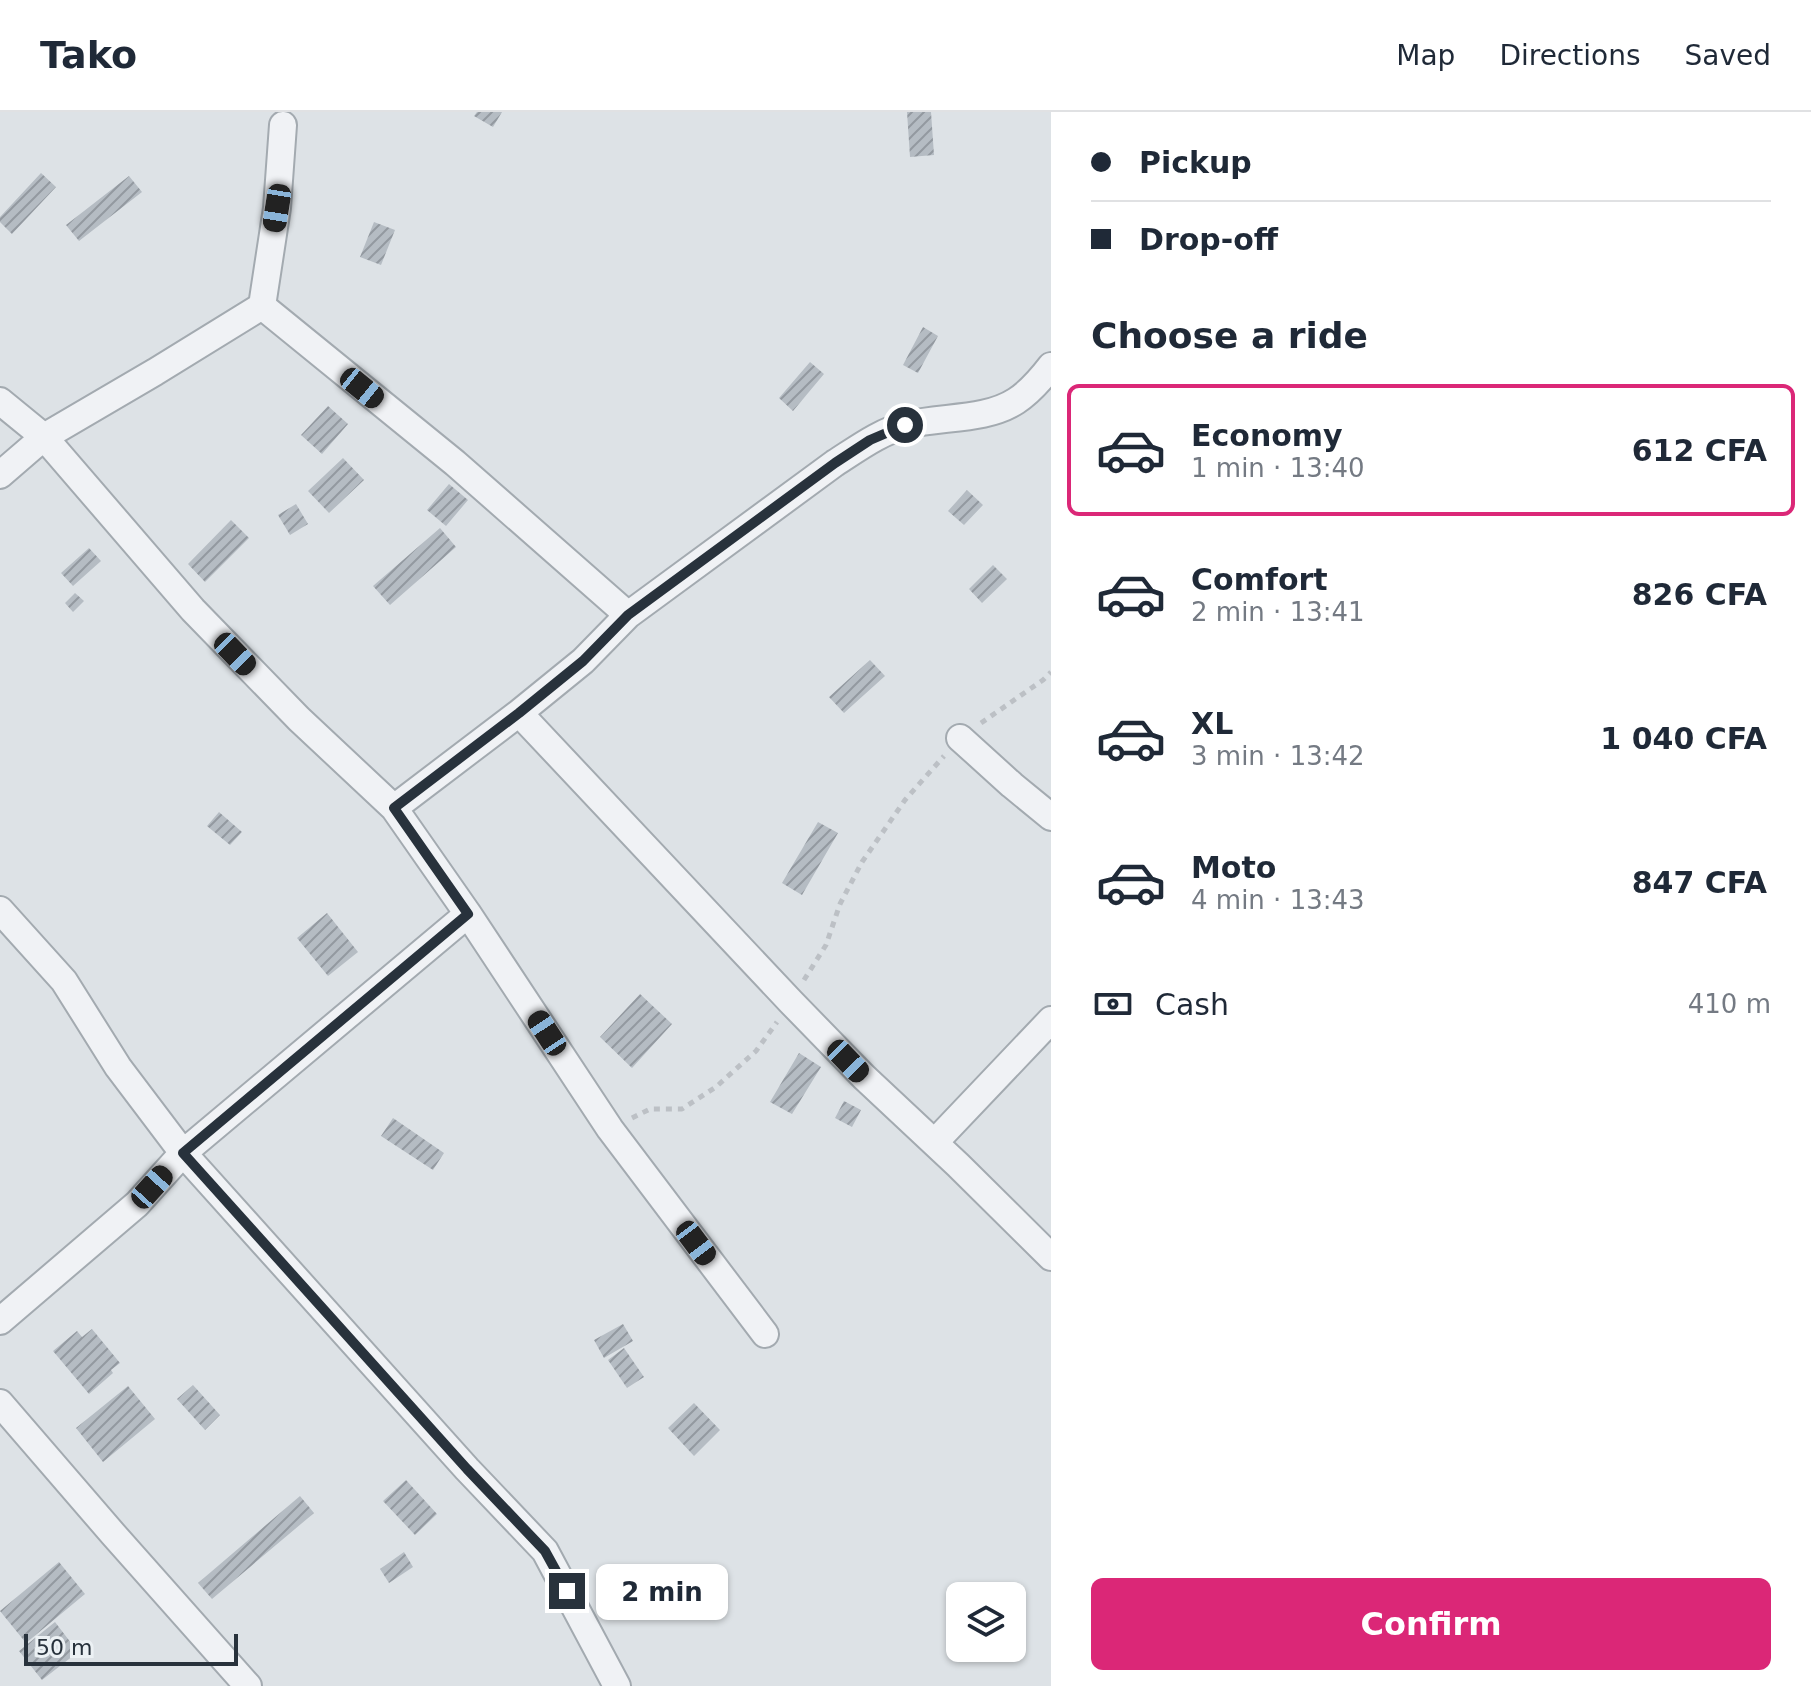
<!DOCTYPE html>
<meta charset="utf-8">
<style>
:root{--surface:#fff;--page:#f6f6f7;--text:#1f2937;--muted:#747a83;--line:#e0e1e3;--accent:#db2777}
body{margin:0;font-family:"DejaVu Sans",sans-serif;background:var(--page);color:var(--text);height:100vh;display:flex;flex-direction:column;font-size:30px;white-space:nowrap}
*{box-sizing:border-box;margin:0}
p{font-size:26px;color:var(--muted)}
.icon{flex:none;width:44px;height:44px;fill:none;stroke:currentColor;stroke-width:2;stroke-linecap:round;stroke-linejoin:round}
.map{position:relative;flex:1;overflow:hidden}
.details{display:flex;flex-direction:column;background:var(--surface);width:760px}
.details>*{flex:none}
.hud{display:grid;align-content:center;height:176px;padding:0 40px;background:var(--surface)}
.controls{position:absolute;left:946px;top:1470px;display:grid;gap:16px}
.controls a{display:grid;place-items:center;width:80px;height:80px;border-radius:12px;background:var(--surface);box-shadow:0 2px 6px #0004;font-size:40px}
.scale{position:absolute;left:24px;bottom:20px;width:214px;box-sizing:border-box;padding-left:8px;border:4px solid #28323c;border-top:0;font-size:22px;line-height:28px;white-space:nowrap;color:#28323c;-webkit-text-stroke:6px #ecf1f4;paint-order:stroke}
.end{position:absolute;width:36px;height:36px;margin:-18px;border:10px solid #28323c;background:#fff;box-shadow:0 0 0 4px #fff}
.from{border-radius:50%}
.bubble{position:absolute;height:56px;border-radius:12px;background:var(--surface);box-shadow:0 2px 6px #0004;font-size:26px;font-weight:600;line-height:56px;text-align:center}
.car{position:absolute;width:24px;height:48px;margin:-24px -12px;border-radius:10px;box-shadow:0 0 6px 2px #0007;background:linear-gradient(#222 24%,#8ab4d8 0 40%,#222 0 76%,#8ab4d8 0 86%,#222 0)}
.hud b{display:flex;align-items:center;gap:28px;height:76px;font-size:30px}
.hud b+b{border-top:2px solid var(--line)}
.hud i{width:20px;height:20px;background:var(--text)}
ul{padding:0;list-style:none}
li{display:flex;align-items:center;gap:24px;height:132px;margin:0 16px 12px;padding:0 24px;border:4px solid transparent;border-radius:12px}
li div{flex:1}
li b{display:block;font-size:30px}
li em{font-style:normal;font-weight:600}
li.current{border-color:var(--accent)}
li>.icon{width:72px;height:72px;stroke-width:1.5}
h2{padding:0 40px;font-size:36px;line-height:96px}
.pay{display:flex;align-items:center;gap:20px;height:88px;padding:0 40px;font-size:30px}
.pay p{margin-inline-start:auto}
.primary-button{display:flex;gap:16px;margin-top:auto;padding:16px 40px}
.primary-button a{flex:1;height:92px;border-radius:12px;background:var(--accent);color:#fff;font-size:32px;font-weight:600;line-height:92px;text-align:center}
header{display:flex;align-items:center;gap:48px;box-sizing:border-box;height:112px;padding:0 40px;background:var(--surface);border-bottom:2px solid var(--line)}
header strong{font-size:38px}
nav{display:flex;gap:44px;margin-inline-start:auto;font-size:28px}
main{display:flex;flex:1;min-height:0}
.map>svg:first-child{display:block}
.building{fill:url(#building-hatch)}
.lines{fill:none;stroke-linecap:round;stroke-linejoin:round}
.minor-casing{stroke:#a3aab0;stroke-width:30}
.path{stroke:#bcc0c5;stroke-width:5;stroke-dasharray:6 6;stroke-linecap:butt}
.minor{stroke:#f0f2f5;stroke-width:26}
.route{stroke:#28323c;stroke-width:10}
</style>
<header>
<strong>Tako</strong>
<nav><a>Map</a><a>Directions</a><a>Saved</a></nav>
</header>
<main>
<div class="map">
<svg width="1051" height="1574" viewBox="0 0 1051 1574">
<defs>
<pattern id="building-hatch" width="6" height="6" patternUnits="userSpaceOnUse" patternTransform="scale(2)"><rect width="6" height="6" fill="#b5bcc3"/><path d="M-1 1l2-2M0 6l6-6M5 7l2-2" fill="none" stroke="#9399a0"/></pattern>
</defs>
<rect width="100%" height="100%" fill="#dde2e6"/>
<path class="building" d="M477,0H502L493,15L474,4Z
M907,0H931L934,43L910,45Z
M41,61L56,75L12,122L0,110V105Z
M129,64L142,80L79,129L66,113Z
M374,110L395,118L381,153L360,145Z
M923,215L938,224L918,261L903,253Z
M810,250L824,262L793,299L779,286Z
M328,294L348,312L322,342L301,323Z
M343,346L364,368L329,401L308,379Z
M449,372L468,388L446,414L427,398Z
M967,378L983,393L964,413L948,399Z
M296,392L308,412L290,423L278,403Z
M231,408L249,426L205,470L188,452Z
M440,416L456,435L390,493L373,474Z
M89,436L101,449L73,474L61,461Z
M993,453L1007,467L982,491L969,477Z
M75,481L84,489L73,500L65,491Z
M870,548L885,564L844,601L829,585Z
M219,700L242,720L230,733L207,714Z
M818,710L838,721L802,783L782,771Z
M327,801L358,840L328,864L297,826Z
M640,882L672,912L632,956L600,925Z
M799,941L821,955L792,1002L770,990Z
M844,989L861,998L852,1015L835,1006Z
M393,1006L444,1041L433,1058L381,1024Z
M623,1212L633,1229L604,1246L594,1228Z
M92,1217L120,1251L111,1258L113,1261L89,1282L53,1239L77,1219L82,1225Z
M624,1236L644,1265L627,1276L608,1248Z
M193,1273L220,1303L205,1318L177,1287Z
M128,1274L155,1307L103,1350L76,1316Z
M694,1291L720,1318L694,1344L668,1316Z
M406,1368L437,1402L415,1423L383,1389Z
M300,1384L314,1401L212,1487L198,1471Z
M404,1440L413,1455L389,1471L380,1457Z
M59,1450L85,1482L26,1531L0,1499Z
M55,1510L78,1540L42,1568L19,1539Z"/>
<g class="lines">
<g class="minor-casing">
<path id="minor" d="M262,194L455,351L628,503
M0,289L44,325L193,498L299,607L394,696L468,802L610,1017L765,1222
M0,363L44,325L155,260L262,194L277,96L283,13
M519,601L791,890L864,965L958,1053L1051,1145
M960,626L1012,673L1051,705
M394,696L519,601L583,549L628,503L835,351C857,337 881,319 907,313C941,304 985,309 1016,289C1030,280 1041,267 1051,254
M0,798L64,869L118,955L183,1041L467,1357L545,1439L617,1574
M935,1030L1051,908
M0,1209L137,1092L183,1041L468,802
M0,1291L113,1422L248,1574"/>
</g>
<path class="path" d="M981,611L1043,568L1051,560
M804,868L826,833L840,792L862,750L905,688L944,644
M632,1006L650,997H682L716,975L756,939L777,910"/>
<use href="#minor" class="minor"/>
</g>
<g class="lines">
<path class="route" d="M567,1479L545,1439L467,1357L183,1041L468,802L394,696L519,601L583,549L628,503L835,351L870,328L905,313"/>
</g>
</svg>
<div class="controls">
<a><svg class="icon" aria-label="layers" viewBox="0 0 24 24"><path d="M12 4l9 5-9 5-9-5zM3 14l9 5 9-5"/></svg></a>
</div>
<div class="scale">50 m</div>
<i class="end from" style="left:905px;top:313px"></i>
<i class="end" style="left:567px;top:1479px"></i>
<div class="bubble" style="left:596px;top:1452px;width:132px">2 min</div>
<i class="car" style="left:277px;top:96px;rotate:189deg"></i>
<i class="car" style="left:362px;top:276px;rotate:129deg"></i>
<i class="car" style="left:235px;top:542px;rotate:136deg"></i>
<i class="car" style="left:547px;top:921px;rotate:327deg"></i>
<i class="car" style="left:848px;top:949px;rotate:136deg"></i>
<i class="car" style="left:152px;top:1075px;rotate:42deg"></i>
<i class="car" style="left:696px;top:1131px;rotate:143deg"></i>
</div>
<section class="details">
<div class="hud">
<b><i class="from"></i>Pickup</b>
<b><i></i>Drop-off</b>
</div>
<h2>Choose a ride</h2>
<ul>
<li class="current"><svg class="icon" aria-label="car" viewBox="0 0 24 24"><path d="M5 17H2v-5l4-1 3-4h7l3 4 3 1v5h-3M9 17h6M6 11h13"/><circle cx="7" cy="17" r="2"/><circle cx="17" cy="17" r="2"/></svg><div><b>Economy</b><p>1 min · 13:40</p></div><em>612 CFA</em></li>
<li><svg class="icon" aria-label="car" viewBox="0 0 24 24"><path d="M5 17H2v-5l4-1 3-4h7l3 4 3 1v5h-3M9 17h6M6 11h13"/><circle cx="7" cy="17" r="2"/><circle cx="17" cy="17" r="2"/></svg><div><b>Comfort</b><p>2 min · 13:41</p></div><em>826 CFA</em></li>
<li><svg class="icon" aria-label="car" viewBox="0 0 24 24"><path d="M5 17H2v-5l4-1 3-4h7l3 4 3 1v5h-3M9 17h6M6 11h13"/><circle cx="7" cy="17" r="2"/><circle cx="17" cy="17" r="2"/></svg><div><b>XL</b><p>3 min · 13:42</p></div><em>1 040 CFA</em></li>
<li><svg class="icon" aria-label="car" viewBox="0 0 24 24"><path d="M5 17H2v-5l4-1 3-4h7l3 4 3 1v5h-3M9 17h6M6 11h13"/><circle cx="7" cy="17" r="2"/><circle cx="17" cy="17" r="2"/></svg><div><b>Moto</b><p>4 min · 13:43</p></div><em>847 CFA</em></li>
</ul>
<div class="pay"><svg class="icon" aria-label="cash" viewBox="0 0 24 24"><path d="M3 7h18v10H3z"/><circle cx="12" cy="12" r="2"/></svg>Cash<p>410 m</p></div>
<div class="primary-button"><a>Confirm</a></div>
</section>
</main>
